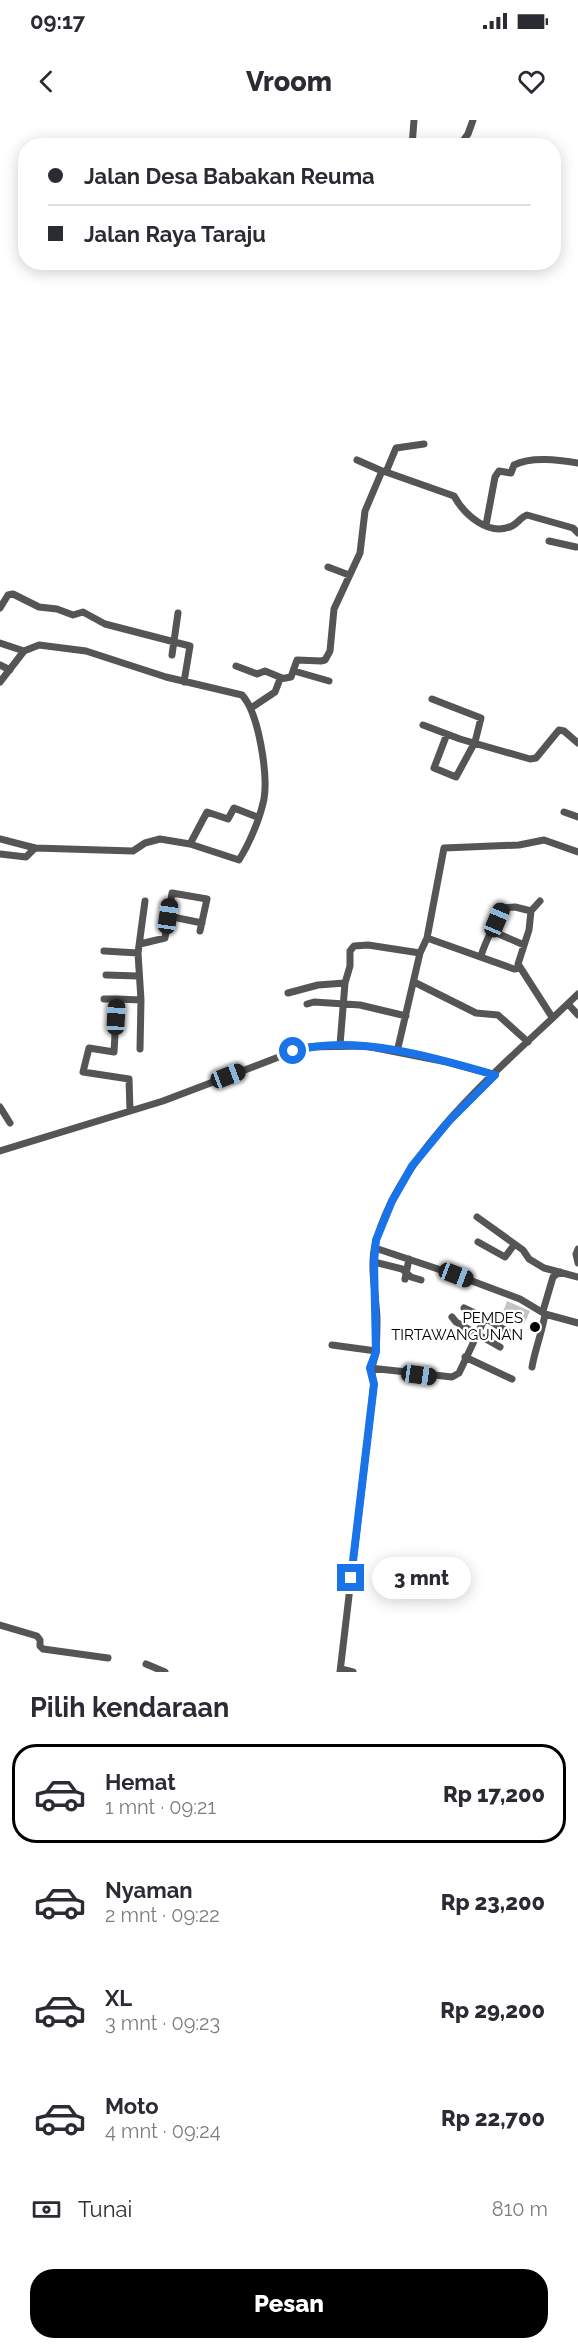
<!DOCTYPE html>
<html lang="id">
<meta charset="utf-8">
<style>
:root{--surface:#fff;--page:#f2f2f3;--text:#2b2b33;--muted:#7c7c81;--line:#e1e1e2;--accent:#000}
body{margin:0;font-family:Raleway,sans-serif;background:var(--page);color:var(--text);height:100vh;display:flex;flex-direction:column;font-size:22px;white-space:nowrap}
*{box-sizing:border-box;margin:0}
p{font-size:20px;color:var(--muted)}
.icon{flex:none;width:33px;height:33px;fill:none;stroke:currentColor;stroke-width:2;stroke-linecap:round;stroke-linejoin:round}
.map{position:relative;height:1552px;overflow:hidden}
.sheet{display:flex;flex-direction:column;background:var(--surface);flex:1}
.sheet>*{flex:none}
.banner{position:absolute;left:18px;top:18px;width:543px;height:132px;border-radius:24px;box-shadow:0 3px 15px #0003;display:grid;align-content:center;height:132px;padding:0 30px;background:var(--surface)}
.end{position:absolute;width:27px;height:27px;margin:-14px;border:8px solid #1a73e8;background:#fff;box-shadow:0 0 0 3px #fff}
.from{border-radius:50%}
.bubble{position:absolute;height:42px;border-radius:21px;background:var(--surface);box-shadow:0 3px 15px #0003;font-size:20px;font-weight:800;line-height:42px;text-align:center}
.car{position:absolute;width:18px;height:36px;margin:-18px -9px;border-radius:8px;box-shadow:0 0 4px 2px #0007;background:linear-gradient(#222 24%,#8ab4d8 0 40%,#222 0 76%,#8ab4d8 0 86%,#222 0)}
.banner b{display:flex;align-items:center;gap:21px;height:57px;font-size:22px}
.banner b+b{border-top:2px solid var(--line)}
.banner i{width:15px;height:15px;background:var(--text)}
ul{padding:0;list-style:none}
li{display:flex;align-items:center;gap:18px;height:99px;margin:0 12px 9px;padding:0 18px;border:3px solid transparent;border-radius:24px}
li div{flex:1}
li b{display:block;font-size:22px}
li em{font-style:normal;font-weight:800}
li.selected{border-color:var(--accent)}
li>.icon{width:54px;height:54px;stroke-width:1.5}
h2{padding:0 30px;font-size:27px;line-height:72px}
.pay{display:flex;align-items:center;gap:15px;height:66px;padding:0 30px;font-size:22px}
.pay p{margin-inline-start:auto}
.cta{display:flex;gap:12px;margin-top:auto;padding:12px 30px}
.cta a{flex:1;height:69px;border-radius:24px;background:var(--accent);color:#fff;font-size:24px;font-weight:800;line-height:69px;text-align:center}
.status{display:flex;justify-content:space-between;align-items:center;height:42px;padding:0 30px;background:var(--surface);direction:ltr}
.status svg{height:16px;fill:currentColor}
header{display:flex;justify-content:space-between;align-items:center;height:78px;padding:0 30px;background:var(--surface);font-size:27px;font-weight:800}
.map>svg:first-child{display:block}
.building{fill:#c4c4c4}
.lines{fill:none;stroke-linecap:round;stroke-linejoin:round}
.street{stroke:#555;stroke-width:7}
.route{stroke:#1a73e8;stroke-width:8}
.poi-dot{fill:#000;stroke:#fff;stroke-width:2}
.labels{text-anchor:middle;dominant-baseline:central;stroke-width:4.5;stroke-linejoin:round;paint-order:stroke}
.poi-label{font-size:15px;fill:#000;stroke:#fff;text-anchor:end}
</style>
<div class="status"><b>09:17</b><svg viewBox="0 0 49 12"><path d="M0 12V9h3v3zM5 12V6h3v6zM10 12V3h3v9zM15 12V0h3v12zM26 1h20v11H26zM47 4h2v5h-2z"/></svg></div>
<header><svg class="icon" aria-label="back" viewBox="0 0 24 24"><path d="M15 5l-7 7 7 7"/></svg>Vroom<svg class="icon" aria-label="heart" viewBox="0 0 24 24"><path d="M12 20l-8-8c-3-5 5-10 8-4 3-6 11-1 8 4z"/></svg></header>
<div class="map">
<svg width="578" height="1552" viewBox="0 0 578 1552">
<rect width="100%" height="100%" fill="#fff"/>
<path class="building" d="M507,1181L530,1191L524,1204L502,1195Z"/>
<g class="lines">
<path class="street" d="M412,26L414,0
M459,26L468,14L473,0
M424,324L396,328L386,352L454,376C464,394 488,417 512,406C518,403 521,397 527,395L573,408L578,413
M357,340L382,351
M486,405L495,357L499,351L511,353L514,345C532,336 559,340 578,343
M549,421L576,427
M328,447L349,455
M0,488L8,475L13,474L39,487L57,489L73,495L83,492L105,504L190,526L184,562
M0,523L24,531
M172,535L178,493
M0,545L10,550
M236,546L257,554L265,551L282,558
M294,551L329,561
M0,562L24,531L39,525L86,531L166,557L242,575C259,593 268,655 264,679C260,699 249,724 239,740L190,724
M432,579L481,598L475,622L456,657L434,648L447,614
M251,588L275,572L280,559L291,557L297,540L321,541L325,540L330,531L334,489L360,433L365,391L382,351L386,352
M423,605L460,619L530,639L536,638L559,610L564,611L578,623
M564,692L578,697
M0,719L35,728L133,731L145,723L160,719L190,724L207,692L228,699L234,688L257,697
M0,734L26,737L35,728
M540,781L531,791L529,810L518,844L552,897
M168,796L202,803
M492,811L524,825
M427,818L514,849L520,848
M140,824L165,818L172,773L207,779L200,811
M104,831L138,833
M481,836C486,819 495,805 502,788L515,787L531,791
M106,855L138,856
M414,862L476,893L498,895L528,922
M345,863L350,846V831L354,826L368,825L420,833
M288,873L318,865L345,863L340,925
M104,879H117
M307,884L314,882L360,885L406,896
M568,884L578,895
M140,929L141,880
M397,932L420,833L427,818L444,728L519,725L544,720L578,732
M0,987L10,1003
M130,991L129,959L83,952L89,928L114,932L117,879L141,880L138,833L145,781
M0,1031L163,981L305,927L366,926L447,942L495,955
M477,1097L523,1130L529,1139L544,1148L578,1157
M478,1122L505,1137L514,1125
M375,1128L456,1155L520,1179L545,1194L578,1203
M578,1129L576,1134L578,1143
M374,1142L402,1149L411,1157L421,1160
M405,1159L409,1139
M464,1188L485,1198
M543,1191L553,1157L560,1152
M452,1197L456,1202L500,1227
M332,1225L376,1231
M465,1237L512,1259
M532,1247C535,1229 542,1213 545,1194
M370,1248L452,1257L459,1253L485,1198L513,1215
M0,1505L37,1516L40,1520V1526L43,1529L108,1538
M146,1544L165,1552
M341,1549L353,1552
M340,1552L374,1264C369,1243 374,1248 376,1230C377,1219 377,1208 377,1198C376,1173 369,1145 376,1121C403,1025 508,942 578,874"/>
</g>
<g class="lines">
<path class="route" d="M293,931C355,914 434,937 495,955L449,1001L412,1046L392,1081L376,1120L374,1142L376,1232L370,1248L374,1264L351,1458"/>
</g>
<circle class="poi-dot" cx="535" cy="1207" r="6"/>
<g class="labels">
<g class="poi-label">
<text x="523" y="1198">PEMDES<tspan x="523" dy="17">TIRTAWANGUNAN</tspan></text>
</g>
</g>
</svg>
<i class="end from" style="left:293px;top:931px"></i>
<i class="end" style="left:351px;top:1458px"></i>
<div class="bubble" style="left:372px;top:1437px;width:99px">3 mnt</div>
<i class="car" style="left:168px;top:796px;rotate:8deg"></i>
<i class="car" style="left:497px;top:800px;rotate:23deg"></i>
<i class="car" style="left:116px;top:897px;rotate:3deg"></i>
<i class="car" style="left:228px;top:956px;rotate:69deg"></i>
<i class="car" style="left:456px;top:1155px;rotate:111deg"></i>
<i class="car" style="left:419px;top:1255px;rotate:98deg"></i>
<div class="banner">
<b><i class="from"></i>Jalan Desa Babakan Reuma</b>
<b><i></i>Jalan Raya Taraju</b>
</div>
</div>
<section class="sheet">
<h2>Pilih kendaraan</h2>
<ul>
<li class="selected"><svg class="icon" aria-label="car" viewBox="0 0 24 24"><path d="M5 17H2v-5l4-1 3-4h7l3 4 3 1v5h-3M9 17h6M6 11h13"/><circle cx="7" cy="17" r="2"/><circle cx="17" cy="17" r="2"/></svg><div><b>Hemat</b><p>1 mnt · 09:21</p></div><em>Rp 17,200</em></li>
<li><svg class="icon" aria-label="car" viewBox="0 0 24 24"><path d="M5 17H2v-5l4-1 3-4h7l3 4 3 1v5h-3M9 17h6M6 11h13"/><circle cx="7" cy="17" r="2"/><circle cx="17" cy="17" r="2"/></svg><div><b>Nyaman</b><p>2 mnt · 09:22</p></div><em>Rp 23,200</em></li>
<li><svg class="icon" aria-label="car" viewBox="0 0 24 24"><path d="M5 17H2v-5l4-1 3-4h7l3 4 3 1v5h-3M9 17h6M6 11h13"/><circle cx="7" cy="17" r="2"/><circle cx="17" cy="17" r="2"/></svg><div><b>XL</b><p>3 mnt · 09:23</p></div><em>Rp 29,200</em></li>
<li><svg class="icon" aria-label="car" viewBox="0 0 24 24"><path d="M5 17H2v-5l4-1 3-4h7l3 4 3 1v5h-3M9 17h6M6 11h13"/><circle cx="7" cy="17" r="2"/><circle cx="17" cy="17" r="2"/></svg><div><b>Moto</b><p>4 mnt · 09:24</p></div><em>Rp 22,700</em></li>
</ul>
<div class="pay"><svg class="icon" aria-label="cash" viewBox="0 0 24 24"><path d="M3 7h18v10H3z"/><circle cx="12" cy="12" r="2"/></svg>Tunai<p>810 m</p></div>
<div class="cta"><a>Pesan</a></div>
</section>
